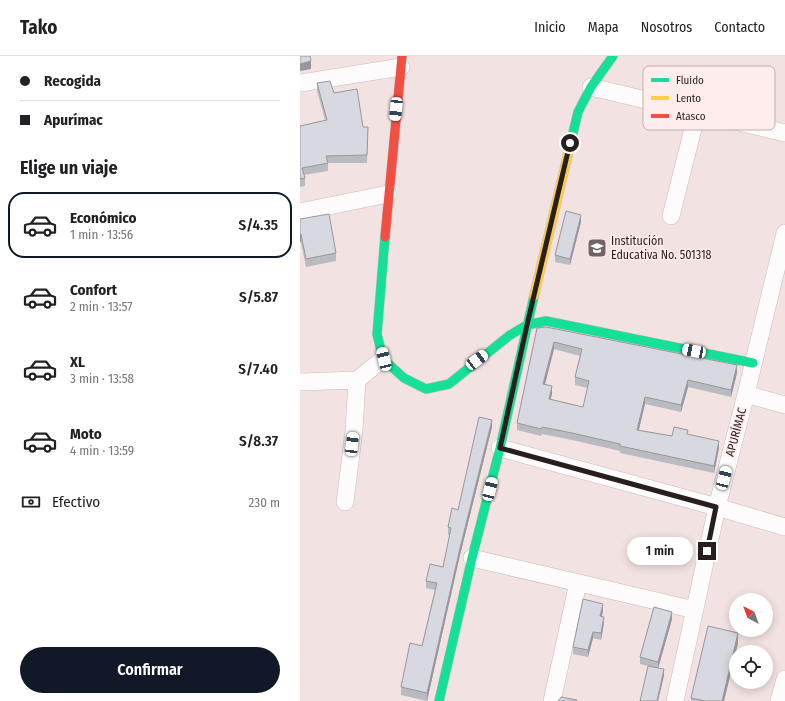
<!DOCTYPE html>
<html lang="es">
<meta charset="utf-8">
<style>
:root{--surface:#fff;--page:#f6f6f6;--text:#202124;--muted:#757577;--line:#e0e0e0;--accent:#111827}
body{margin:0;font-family:"Fira Sans Condensed",sans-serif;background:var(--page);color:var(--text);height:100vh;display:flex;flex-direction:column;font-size:15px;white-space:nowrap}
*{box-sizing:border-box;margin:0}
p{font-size:13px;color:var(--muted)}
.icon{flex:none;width:22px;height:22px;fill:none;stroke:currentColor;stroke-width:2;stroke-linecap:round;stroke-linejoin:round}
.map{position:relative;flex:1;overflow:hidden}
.drawer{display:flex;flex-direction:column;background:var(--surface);width:300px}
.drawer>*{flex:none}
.hud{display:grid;align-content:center;height:88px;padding:0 20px;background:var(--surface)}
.needle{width:26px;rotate:319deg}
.buttons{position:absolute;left:429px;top:537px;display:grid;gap:8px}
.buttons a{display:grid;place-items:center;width:44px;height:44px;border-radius:50%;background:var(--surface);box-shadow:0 2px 10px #0003;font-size:20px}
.end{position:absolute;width:18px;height:18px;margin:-9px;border:5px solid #281e1e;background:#fff;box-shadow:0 0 0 2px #fff}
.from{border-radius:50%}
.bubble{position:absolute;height:28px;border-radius:14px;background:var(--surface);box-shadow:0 2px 10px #0003;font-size:13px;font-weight:600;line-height:28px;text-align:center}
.car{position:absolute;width:12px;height:24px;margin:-12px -6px;border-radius:5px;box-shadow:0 0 3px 1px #0007;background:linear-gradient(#fff 24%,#345 0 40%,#fff 0 76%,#345 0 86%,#fff 0)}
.hud b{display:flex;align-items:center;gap:14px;height:38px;font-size:15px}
.hud b+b{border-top:1px solid var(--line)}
.hud i{width:10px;height:10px;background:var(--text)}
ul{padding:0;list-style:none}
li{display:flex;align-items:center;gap:12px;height:66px;margin:0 8px 6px;padding:0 12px;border:2px solid transparent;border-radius:16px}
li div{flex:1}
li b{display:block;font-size:15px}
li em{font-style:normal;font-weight:600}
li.current{border-color:var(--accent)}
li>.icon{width:36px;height:36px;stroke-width:1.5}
h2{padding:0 20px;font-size:18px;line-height:48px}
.pay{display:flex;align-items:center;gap:10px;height:44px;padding:0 20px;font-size:15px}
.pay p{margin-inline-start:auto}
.primary-button{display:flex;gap:8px;margin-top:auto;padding:8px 20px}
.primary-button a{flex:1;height:46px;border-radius:24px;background:var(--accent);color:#fff;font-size:16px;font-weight:600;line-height:46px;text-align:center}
header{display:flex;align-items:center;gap:24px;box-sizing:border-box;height:56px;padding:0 20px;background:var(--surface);border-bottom:1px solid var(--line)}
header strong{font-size:19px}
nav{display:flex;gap:22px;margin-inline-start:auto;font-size:14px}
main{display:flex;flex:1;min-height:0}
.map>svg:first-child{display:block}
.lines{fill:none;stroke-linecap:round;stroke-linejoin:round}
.street-casing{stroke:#c8bbbb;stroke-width:18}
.fast-casing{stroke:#c8bbbb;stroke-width:10}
.slow-casing{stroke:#c8bbbb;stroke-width:10}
.jam-casing{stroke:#c8bbbb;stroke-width:10}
.street{stroke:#fdfbfb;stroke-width:17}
.fast{stroke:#16e098;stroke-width:9}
.slow{stroke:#ffcf43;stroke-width:9}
.jam{stroke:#f24e42;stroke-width:9}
.wall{fill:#babac1;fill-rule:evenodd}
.shaded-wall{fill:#97979d}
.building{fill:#d8d8e0;stroke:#97979d;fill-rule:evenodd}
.route{stroke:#281e1e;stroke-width:5}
.labels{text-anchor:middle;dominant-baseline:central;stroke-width:3;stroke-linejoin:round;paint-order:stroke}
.poi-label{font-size:12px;fill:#281e1e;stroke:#feedec;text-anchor:start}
.street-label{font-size:12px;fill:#281e1e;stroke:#feedec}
.key{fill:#feedec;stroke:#beafae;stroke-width:1}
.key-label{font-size:11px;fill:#281e1e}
</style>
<header>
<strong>Tako</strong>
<nav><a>Inicio</a><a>Mapa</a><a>Nosotros</a><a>Contacto</a></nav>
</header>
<main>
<section class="drawer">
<div class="hud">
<b><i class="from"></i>Recogida</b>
<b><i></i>Apurímac</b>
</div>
<h2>Elige un viaje</h2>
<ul>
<li class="current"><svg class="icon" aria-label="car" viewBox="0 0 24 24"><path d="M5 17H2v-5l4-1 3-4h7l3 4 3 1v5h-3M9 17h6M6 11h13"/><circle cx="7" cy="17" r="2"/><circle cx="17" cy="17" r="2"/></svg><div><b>Económico</b><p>1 min · 13:56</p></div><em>S/4.35</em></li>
<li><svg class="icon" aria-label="car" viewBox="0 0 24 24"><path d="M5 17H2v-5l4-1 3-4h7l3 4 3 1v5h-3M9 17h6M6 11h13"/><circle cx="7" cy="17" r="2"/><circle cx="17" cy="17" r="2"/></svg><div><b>Confort</b><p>2 min · 13:57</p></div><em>S/5.87</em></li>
<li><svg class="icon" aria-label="car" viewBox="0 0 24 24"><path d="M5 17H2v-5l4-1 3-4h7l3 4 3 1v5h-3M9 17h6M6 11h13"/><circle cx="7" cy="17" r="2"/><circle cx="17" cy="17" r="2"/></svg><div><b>XL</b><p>3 min · 13:58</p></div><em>S/7.40</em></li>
<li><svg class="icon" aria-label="car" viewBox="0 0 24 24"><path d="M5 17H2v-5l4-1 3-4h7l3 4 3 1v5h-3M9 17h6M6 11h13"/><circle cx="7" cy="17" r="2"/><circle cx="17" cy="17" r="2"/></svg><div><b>Moto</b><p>4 min · 13:59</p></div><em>S/8.37</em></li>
</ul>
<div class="pay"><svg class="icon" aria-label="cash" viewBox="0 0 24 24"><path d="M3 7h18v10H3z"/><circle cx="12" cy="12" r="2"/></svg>Efectivo<p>230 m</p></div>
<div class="primary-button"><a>Confirmar</a></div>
</section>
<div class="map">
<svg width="485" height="645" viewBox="0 0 485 645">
<rect width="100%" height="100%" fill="#f3e2e2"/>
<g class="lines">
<g class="street-casing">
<path id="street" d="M0,27L101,11
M291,31L485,77
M0,156L88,138
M371,160L397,57
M0,326L57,324L83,303
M446,338L485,349
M200,392L417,451L485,471
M45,446L54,374L57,324
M172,502L395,554
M252,645L278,527
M375,645L417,451L446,338L485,177
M479,645L485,623"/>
</g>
<g class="fast-casing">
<path id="fast" d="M269,94L278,56L291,31L313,0
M85,181L77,278L83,303L104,322L126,333L149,328L210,279L227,269L246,265L453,307
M139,645L172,502L200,392L234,240"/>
</g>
<g class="slow-casing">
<path id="slow" d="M234,240L269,94"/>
</g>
<g class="jam-casing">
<path id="jam" d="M85,181L102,0"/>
</g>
<use href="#street" class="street"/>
<use href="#fast" class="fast"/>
<use href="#slow" class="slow"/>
<use href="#jam" class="jam"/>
</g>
<path class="wall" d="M17,27L34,37L63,71H68L67,107H28V115L4,119L5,122V130L0,131V70L25,64L17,35Z
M0,163L36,197V205L6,211L1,186H0Z
M281,166L270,209L255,206V199Z
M237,272L437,317L431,341L388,331L381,356L345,348L339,374L372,380L388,379L419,392L414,417L320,397V395L272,384L242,378L241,380L217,374V367ZM254,293L280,300L275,321V329L288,332L283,351L250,343L252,338L245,329Z
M192,371L160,499L127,645L101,639V631L122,590L135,534L126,532V525L143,511L150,479H148V471L158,454Z
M303,555L302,560L304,567L301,584L293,582L288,601L273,598V591Z
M372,563L358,612L364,620L348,610L340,608V601Z
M438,587L424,645H391V642Z"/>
<path class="shaded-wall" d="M11,5V13L0,15V8Z
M281,159V166L270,209V203Z
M0,178H1V186H0Z
M254,286V293L243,335V328Z
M437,309V317L431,341V334Z
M388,324V331L381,356V349Z
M252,330V338L249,350V343Z
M345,341V348L337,381V374Z
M192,364V371L160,499L127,645V637L160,492Z
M419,385V392L414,417V410Z
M303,548V555L300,567V560Z
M372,556V563L358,613V606Z
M304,561V567L301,584V577Z
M293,576V582L288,601V594Z
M438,577V587L424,645H422Z
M364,613V620L358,645H357Z"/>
<path class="building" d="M0,0H10L11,5L0,8Z
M30,25L34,37L57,33L63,71H68L67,99L26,100L28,107L2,112L5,122L0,123V70L27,64L17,27Z
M266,155L281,159L270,203L255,199Z
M29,158L36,197L6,203L1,178H0V163Z
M246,271L437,309L431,334L388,324L381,349L345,341L337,374L372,380L374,371L388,374L387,378L419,385L414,410L320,390V388L272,377L242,371L241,373L217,367L237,272ZM254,286L282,293L275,321L289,325L283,351L249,343L252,330L243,328Z
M179,361L192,364L160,492L127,637L101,631L110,587L122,590L137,527L126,525L130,508L143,511L151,472L148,471L152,452L158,454Z
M283,543L303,548L300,560L304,561L301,577L293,576L288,594L273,591Z
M354,551L372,556L358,606L340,601Z
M408,570L438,577L422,645H405L391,642Z
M348,610L364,613L357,645H340Z
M261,641L277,644L276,645H258Z"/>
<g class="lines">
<path class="route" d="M270,87L227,269L200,392L416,451L407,495"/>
</g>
<defs>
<g id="school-square" transform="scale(1)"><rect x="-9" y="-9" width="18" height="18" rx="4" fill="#6f6363" stroke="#feedec"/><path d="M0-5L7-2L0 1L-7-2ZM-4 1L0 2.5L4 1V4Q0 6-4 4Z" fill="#fff"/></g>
</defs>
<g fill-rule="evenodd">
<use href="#school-square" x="297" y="192"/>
</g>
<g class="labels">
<g class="poi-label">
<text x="311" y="185">Institución<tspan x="311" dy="14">Educativa No. 501318</tspan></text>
</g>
<g class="street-label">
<text transform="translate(436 376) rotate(-75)">APURÍMAC</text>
</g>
</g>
<rect x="343" y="10" width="132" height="64" rx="6" class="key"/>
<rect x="351" y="22" width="18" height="4" fill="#16e098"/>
<rect x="351" y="40" width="18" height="4" fill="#ffcf43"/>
<rect x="351" y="58" width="18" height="4" fill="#f24e42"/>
<g class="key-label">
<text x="376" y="28">Fluido</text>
<text x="376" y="46">Lento</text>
<text x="376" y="64">Atasco</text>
</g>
</svg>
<div class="buttons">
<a><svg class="needle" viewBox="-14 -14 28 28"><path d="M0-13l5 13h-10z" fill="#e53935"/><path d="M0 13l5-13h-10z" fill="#757577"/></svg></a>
<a><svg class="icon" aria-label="locate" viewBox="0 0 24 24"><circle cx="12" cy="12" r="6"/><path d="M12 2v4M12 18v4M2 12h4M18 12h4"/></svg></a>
</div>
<i class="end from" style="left:270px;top:87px"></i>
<i class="end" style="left:407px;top:495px"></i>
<div class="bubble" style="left:327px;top:481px;width:66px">1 min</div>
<i class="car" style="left:96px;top:53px;rotate:186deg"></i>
<i class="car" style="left:394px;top:295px;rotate:281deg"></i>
<i class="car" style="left:84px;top:303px;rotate:346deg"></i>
<i class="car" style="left:177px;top:304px;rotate:53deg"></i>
<i class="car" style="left:52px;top:388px;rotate:7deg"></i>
<i class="car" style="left:424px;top:422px;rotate:15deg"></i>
<i class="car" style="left:190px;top:433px;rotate:14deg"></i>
</div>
</main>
